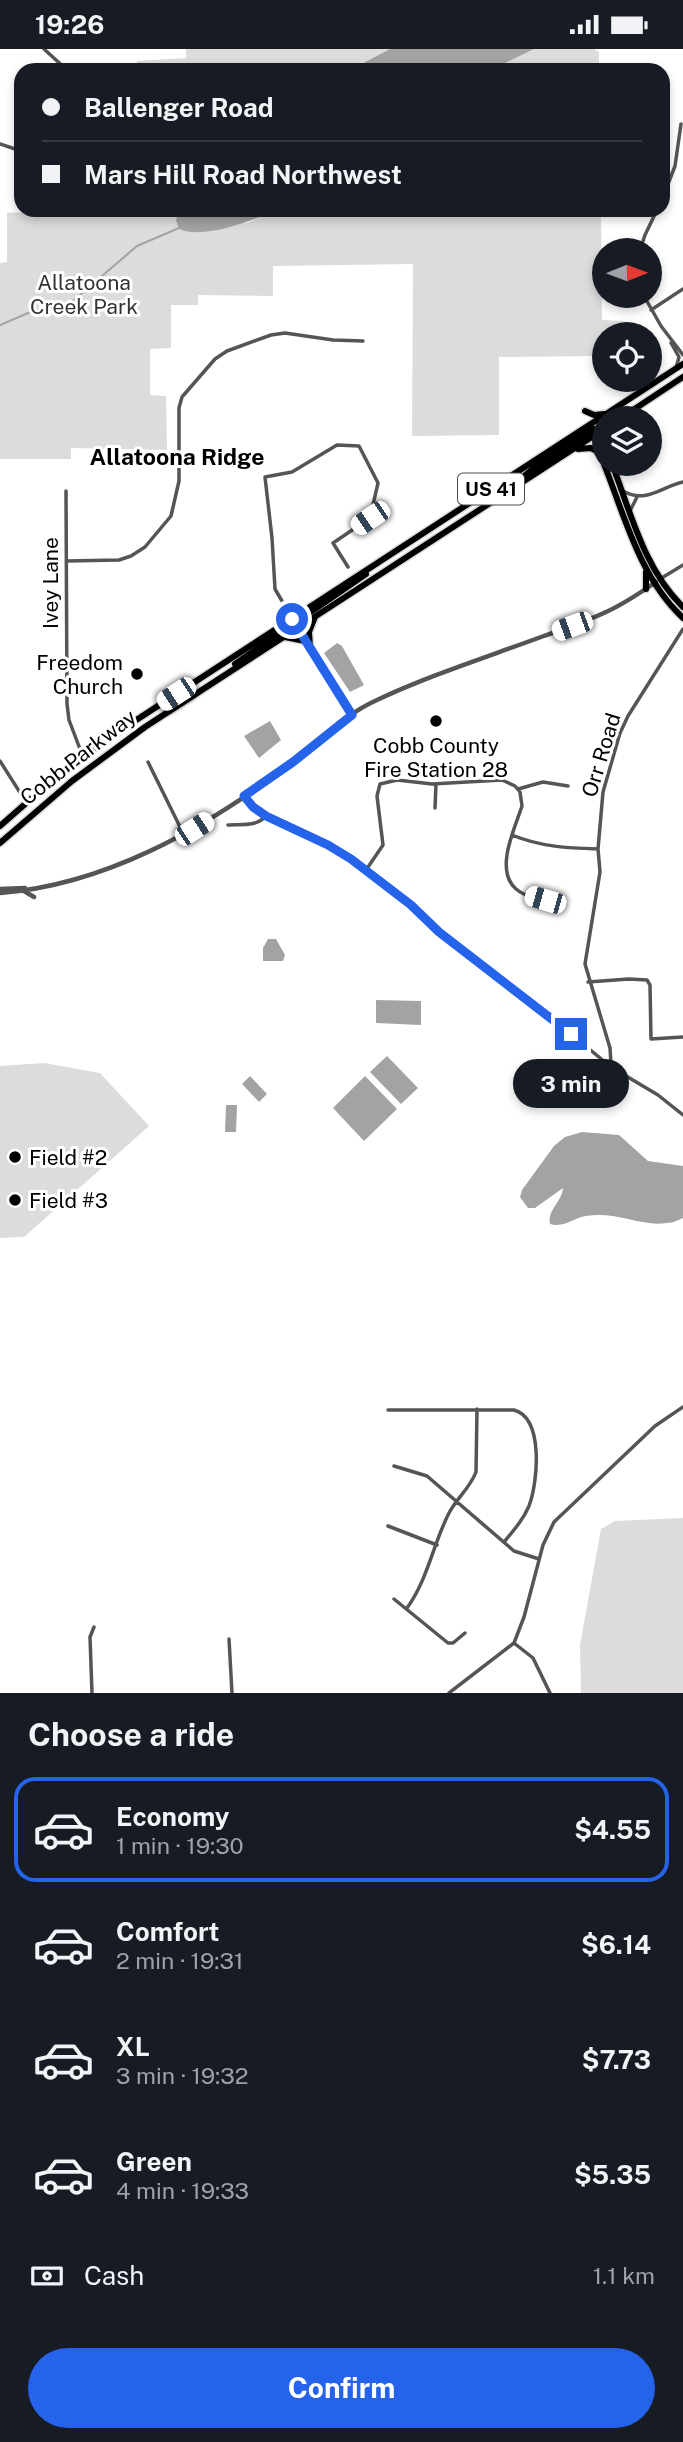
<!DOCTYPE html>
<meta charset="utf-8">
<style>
:root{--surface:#171b24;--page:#242831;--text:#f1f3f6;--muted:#9ea1a6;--line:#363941;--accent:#2563eb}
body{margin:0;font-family:"Public Sans",sans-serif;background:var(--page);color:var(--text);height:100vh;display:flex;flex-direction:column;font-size:26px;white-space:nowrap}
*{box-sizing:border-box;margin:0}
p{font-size:23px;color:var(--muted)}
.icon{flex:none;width:38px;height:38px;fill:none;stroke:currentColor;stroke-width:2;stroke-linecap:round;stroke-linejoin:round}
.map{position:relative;height:1644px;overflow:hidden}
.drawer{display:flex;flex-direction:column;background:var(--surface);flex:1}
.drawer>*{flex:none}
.banner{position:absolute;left:14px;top:14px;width:656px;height:154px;border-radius:21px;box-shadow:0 4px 10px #0003;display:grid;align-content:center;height:154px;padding:0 28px;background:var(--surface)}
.needle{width:46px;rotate:89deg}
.buttons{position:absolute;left:592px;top:189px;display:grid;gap:14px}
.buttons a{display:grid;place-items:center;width:70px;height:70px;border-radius:50%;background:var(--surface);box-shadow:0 4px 10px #0003;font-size:35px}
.end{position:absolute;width:32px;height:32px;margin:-16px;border:9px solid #2563eb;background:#fff;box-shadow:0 0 0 4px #fff}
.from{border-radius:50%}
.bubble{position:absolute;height:49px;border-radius:24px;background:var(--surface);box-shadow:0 4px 10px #0003;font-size:23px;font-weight:700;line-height:49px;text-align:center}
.car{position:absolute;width:21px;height:42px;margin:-21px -10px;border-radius:9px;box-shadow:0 0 5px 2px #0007;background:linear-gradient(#fff 24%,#345 0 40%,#fff 0 76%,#345 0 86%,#fff 0)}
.banner b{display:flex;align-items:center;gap:24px;height:66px;font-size:26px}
.banner b+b{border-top:2px solid var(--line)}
.banner i{width:18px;height:18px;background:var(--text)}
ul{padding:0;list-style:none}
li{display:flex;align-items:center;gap:21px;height:105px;margin:0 14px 10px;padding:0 14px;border:4px solid transparent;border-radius:21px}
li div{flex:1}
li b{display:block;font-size:26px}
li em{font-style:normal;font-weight:700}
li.active{border-color:var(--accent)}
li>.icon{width:63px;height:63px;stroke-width:1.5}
h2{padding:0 28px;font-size:32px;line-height:84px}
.pay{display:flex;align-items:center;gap:18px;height:77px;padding:0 28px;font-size:26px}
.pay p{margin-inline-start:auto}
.primary-button{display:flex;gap:14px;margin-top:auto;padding:14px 28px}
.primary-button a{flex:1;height:80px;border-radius:42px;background:var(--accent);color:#fff;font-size:28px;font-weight:700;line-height:80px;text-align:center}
.status{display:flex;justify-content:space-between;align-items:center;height:49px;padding:0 35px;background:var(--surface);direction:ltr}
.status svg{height:19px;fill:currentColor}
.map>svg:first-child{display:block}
.green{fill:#dcdcdc}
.water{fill:#a3a3a3}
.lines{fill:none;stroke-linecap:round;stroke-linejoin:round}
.stream{stroke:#a3a3a3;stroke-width:2}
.primary-casing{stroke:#dbdbdb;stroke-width:9}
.minor{stroke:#555;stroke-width:3.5}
.tertiary{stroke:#555;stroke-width:4.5}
.primary{stroke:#000;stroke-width:6}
.route{stroke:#2563eb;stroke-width:9}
.poi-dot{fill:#000;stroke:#fff;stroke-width:2.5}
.labels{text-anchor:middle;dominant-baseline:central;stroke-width:6;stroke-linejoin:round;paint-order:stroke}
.shield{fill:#fff;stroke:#4c4c4c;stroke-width:2}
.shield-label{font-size:19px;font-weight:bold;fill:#000}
.park-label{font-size:21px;fill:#333;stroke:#fff}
.street-label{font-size:21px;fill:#000;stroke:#fff}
.poi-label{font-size:21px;fill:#000;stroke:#fff;text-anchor:start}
.neighbourhood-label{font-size:23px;font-weight:bold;fill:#000;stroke:#fff}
</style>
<div class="status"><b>19:26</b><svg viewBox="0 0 49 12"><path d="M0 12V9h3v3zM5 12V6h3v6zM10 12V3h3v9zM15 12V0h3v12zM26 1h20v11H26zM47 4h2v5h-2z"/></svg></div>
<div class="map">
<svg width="683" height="1644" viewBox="0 0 683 1644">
<rect width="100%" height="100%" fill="#fff"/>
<path class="green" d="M186,0H390L365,13L360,21H137V12L186,9Z
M534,0H594L599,3V21H491Z
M74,161H179L176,171L247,174L278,161H601L602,271L625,272V285H604V317H599V307L499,308V386L412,387L413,215L273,217V247L198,246V256H171V299L150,300V346L166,347L167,401L71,399V410H0V214L7,213V164Z
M44,1014L100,1024L149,1077L24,1188L0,1189V1017Z
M683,1469V1644H581L580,1596L601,1480L615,1472Z"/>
<path class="water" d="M390,0H534L491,21H360L365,13Z
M179,161H278C253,171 204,191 179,180L176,171Z
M337,594L342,597L364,636L350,643L324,604Z
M270,672L281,691L259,709L244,687Z
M268,890H276L285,906L283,912H263V899Z
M376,951L421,952V976L376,974Z
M387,1007L418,1039L401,1055L370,1023Z
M250,1027L267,1045L259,1053L242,1035Z
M365,1027L397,1060L364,1092L333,1059Z
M226,1056H237L236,1083H225Z
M582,1083L619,1086L648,1112L683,1117V1169C678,1171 673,1174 667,1174C641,1178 617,1162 586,1167C573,1169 565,1179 550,1175C547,1161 562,1153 563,1139L535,1159H528L520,1148L522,1141L554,1097L565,1088Z"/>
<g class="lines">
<path class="stream" d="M0,276L35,261L67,257L137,197L179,179"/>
<g class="primary-casing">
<path id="primary" d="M585,362L594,366L605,365
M621,369L683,328
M595,383L598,389L597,395L604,414
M578,400L591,399L599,403
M604,415C625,468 640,529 683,569
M612,415C631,464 644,520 683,558
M518,432L535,418L594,380
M646,540V523
M298,578L305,567L366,525
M285,588L305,592
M310,599L309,583L315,568
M235,615L285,580L291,570
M0,777L56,728L124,679L683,315
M0,794L72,732L145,678L604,380"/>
</g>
<path class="minor" d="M44,0L67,21
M0,95L21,102
M663,148L675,117L681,75
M640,201L645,186L657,161
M644,247L661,277L683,306
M651,261L683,240
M671,294L679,308L676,319
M66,442L67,655L69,671L83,708
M623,442C646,455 661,438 683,433
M630,462L637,448
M66,512L119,511L131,507L145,498L171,467L179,432V359L182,348L215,310L227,302L271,286L285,284L333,291L363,292
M660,530L683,516
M306,593L275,540L272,489L265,428L292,423L337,396L359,397L378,434L370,469L333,494L348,518
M310,599L352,666
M0,712L26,753
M148,713L184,786
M518,740L543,733L568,737
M244,747L266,767L328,796L351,810L411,856L439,883L525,947L611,1018L658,1046L683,1066
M435,759L436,735
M228,776C242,775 256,778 266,767
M512,786C541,798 568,799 598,800
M366,821L383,796L377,747L380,735L397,731L432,735L502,731L515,737L520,743L522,757C515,779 494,821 516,840C528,850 548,852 562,856
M588,933L629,930L647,931L650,936L651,990L683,988
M611,1015L610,999L585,915L600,823L598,800L603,743L620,684L628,667L683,580
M388,1361H514C544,1369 538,1433 529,1457C523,1471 514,1481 504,1493
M394,1417L427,1427L514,1502L539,1510
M388,1477L437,1496
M394,1550L448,1594H453L465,1584
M407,1559C428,1530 433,1495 449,1464C457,1449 470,1439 476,1423L477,1360
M229,1590L232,1644
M514,1594L533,1609L550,1644
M92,1644L90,1588L94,1578
M449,1644L514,1594L524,1568L543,1496L554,1473L655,1377L683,1358"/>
<path class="tertiary" d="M0,840L25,839
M24,842L34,848
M0,844C105,836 201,781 284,720C315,697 341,667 377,651C430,626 487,608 541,588C563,580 585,573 606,563C624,555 640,544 656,533"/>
<use href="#primary" class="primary"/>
</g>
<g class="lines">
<path class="route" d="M292,570L352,666L293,713L244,747L253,758L266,767L328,796L351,810L411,856L439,883L571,985"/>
</g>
<g class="poi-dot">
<circle cx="137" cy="625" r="7"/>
<circle cx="436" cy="672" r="7"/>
<circle cx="15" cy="1108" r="7"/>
<circle cx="15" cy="1151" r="7"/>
</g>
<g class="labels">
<rect class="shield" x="458" y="424.5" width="66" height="31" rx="5"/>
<g class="shield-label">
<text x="491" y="440">US 41</text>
</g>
<g class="park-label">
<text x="84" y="233">Allatoona<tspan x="84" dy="24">Creek Park</tspan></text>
</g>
<g class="street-label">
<text transform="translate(50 534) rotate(-90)">Ivey Lane</text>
<text transform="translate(601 706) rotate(-73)">Orr Road</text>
<text transform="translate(78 708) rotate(-38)">Cobb Parkway</text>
</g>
<g class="poi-label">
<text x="123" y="613" text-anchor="end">Freedom<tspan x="123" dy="24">Church</tspan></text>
<text x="436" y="696" text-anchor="middle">Cobb County<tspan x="436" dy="24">Fire Station 28</tspan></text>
<text x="29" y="1108">Field #2</text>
<text x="29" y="1151">Field #3</text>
</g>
<g class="neighbourhood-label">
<text x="177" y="407">Allatoona Ridge</text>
</g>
</g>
</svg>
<div class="buttons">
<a><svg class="needle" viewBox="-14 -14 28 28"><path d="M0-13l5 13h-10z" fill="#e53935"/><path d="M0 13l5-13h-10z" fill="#9ea1a6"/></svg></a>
<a><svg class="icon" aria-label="locate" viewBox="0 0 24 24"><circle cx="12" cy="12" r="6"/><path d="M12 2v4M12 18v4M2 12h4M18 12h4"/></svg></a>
<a><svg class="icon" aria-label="layers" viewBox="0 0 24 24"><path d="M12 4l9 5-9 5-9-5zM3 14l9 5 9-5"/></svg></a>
</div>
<i class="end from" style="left:292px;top:570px"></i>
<i class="end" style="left:571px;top:985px"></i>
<div class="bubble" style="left:513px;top:1010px;width:116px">3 min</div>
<i class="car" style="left:370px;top:469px;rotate:236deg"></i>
<i class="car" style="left:572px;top:577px;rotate:250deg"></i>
<i class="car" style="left:176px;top:645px;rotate:237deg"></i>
<i class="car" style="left:194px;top:780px;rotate:57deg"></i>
<i class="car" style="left:545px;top:851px;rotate:286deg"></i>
<div class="banner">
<b><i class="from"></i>Ballenger Road</b>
<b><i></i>Mars Hill Road Northwest</b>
</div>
</div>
<section class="drawer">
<h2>Choose a ride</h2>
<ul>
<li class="active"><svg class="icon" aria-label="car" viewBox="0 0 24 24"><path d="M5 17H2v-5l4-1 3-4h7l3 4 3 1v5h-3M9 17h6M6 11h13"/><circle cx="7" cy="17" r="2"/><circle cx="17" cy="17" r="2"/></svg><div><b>Economy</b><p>1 min · 19:30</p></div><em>$4.55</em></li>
<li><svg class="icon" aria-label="car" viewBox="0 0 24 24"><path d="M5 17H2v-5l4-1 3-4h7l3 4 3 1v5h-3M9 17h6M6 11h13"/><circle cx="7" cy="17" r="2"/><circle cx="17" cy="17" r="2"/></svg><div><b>Comfort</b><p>2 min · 19:31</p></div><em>$6.14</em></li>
<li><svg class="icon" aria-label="car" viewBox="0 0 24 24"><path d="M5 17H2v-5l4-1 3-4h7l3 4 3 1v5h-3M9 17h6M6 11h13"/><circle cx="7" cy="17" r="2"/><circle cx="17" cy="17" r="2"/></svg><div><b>XL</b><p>3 min · 19:32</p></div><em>$7.73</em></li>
<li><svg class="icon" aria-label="car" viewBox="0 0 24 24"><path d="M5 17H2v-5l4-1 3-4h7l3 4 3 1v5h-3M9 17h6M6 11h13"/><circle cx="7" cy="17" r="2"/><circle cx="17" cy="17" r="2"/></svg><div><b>Green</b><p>4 min · 19:33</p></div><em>$5.35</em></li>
</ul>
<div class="pay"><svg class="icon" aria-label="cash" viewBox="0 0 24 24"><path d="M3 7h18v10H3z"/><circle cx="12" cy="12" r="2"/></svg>Cash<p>1.1 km</p></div>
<div class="primary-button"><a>Confirm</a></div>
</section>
